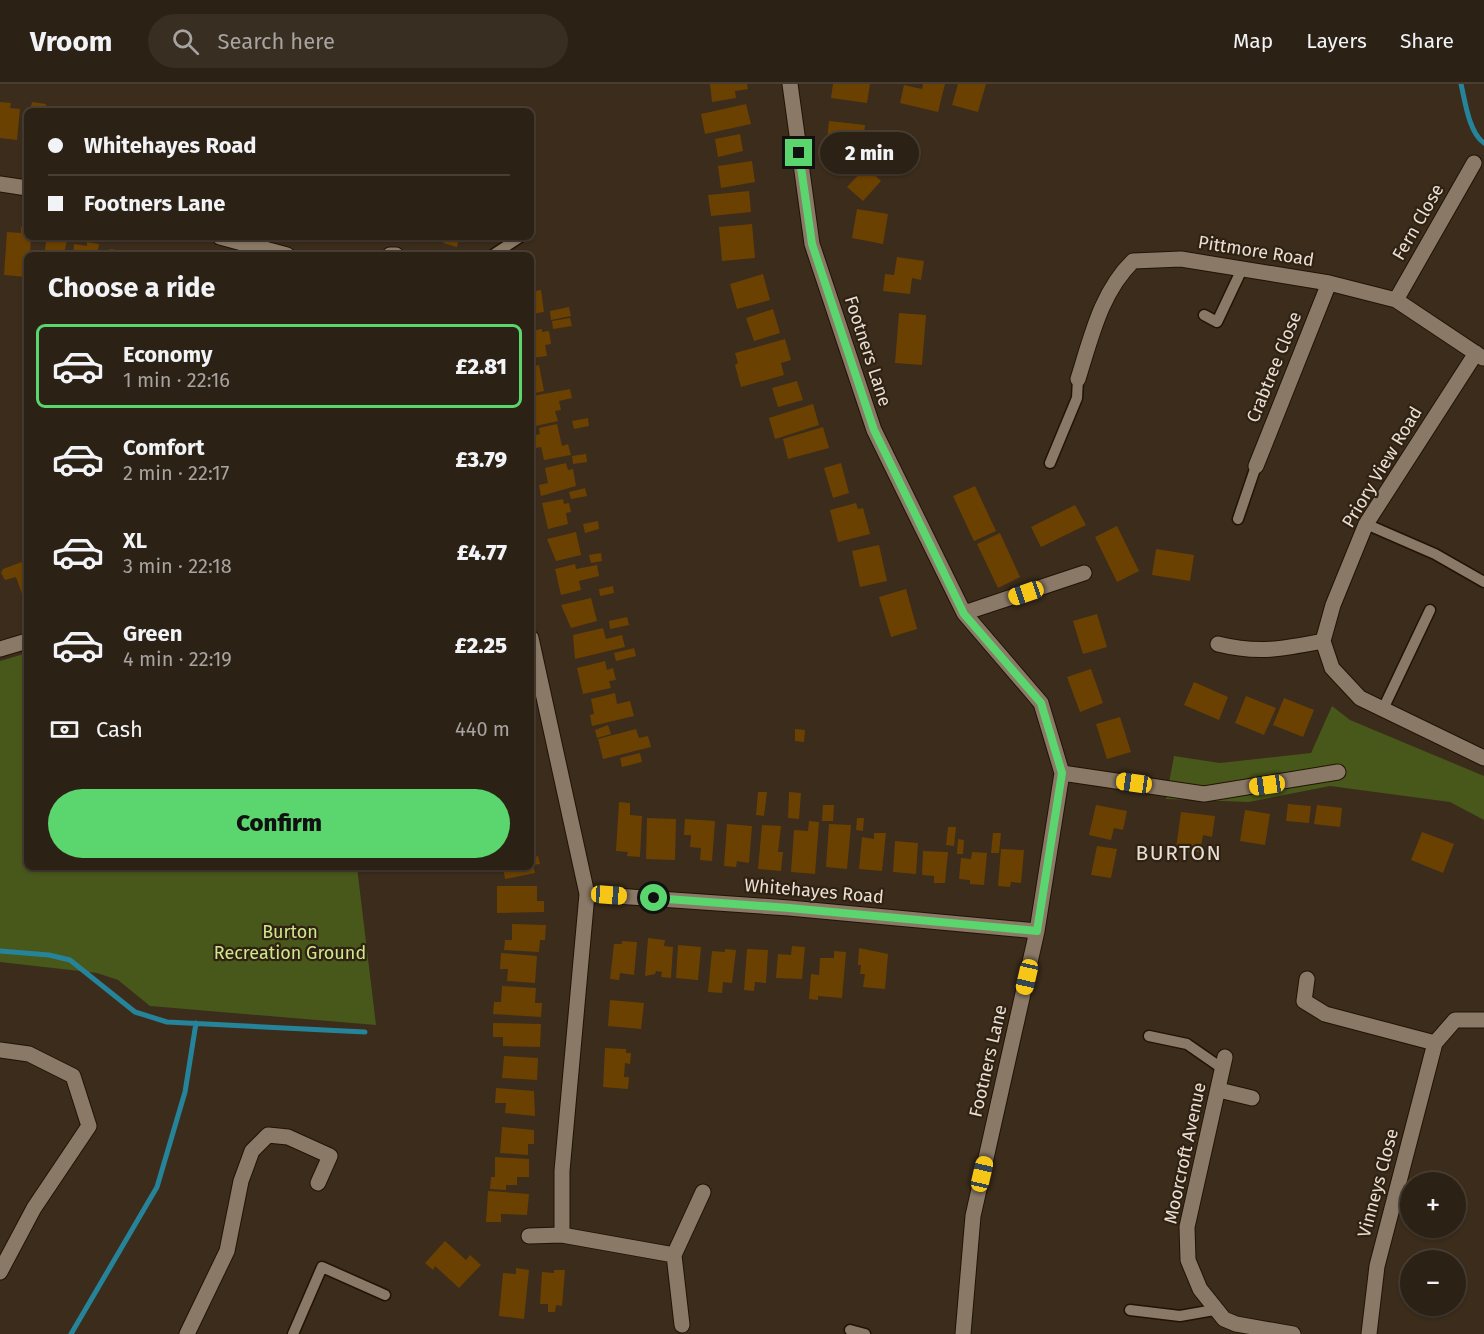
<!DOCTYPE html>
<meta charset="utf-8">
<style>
:root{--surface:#2c2115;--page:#382e22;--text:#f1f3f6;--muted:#a6a3a0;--line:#483e34;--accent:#5bd56e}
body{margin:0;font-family:"Fira Sans",sans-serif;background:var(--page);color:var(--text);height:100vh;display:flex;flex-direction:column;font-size:22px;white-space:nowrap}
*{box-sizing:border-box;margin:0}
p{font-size:20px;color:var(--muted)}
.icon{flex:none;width:33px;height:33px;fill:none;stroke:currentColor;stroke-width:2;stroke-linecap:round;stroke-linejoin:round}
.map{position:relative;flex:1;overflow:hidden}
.side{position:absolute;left:24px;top:168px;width:510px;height:618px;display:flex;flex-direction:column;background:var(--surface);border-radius:9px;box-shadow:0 2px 4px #0004,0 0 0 2px var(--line)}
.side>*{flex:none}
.banner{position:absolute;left:24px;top:24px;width:510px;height:132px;border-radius:9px;box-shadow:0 2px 4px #0004,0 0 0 2px var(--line);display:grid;align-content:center;height:132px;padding:0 24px;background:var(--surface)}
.fabs{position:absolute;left:1400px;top:1088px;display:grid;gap:12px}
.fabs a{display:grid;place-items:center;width:66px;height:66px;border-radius:50%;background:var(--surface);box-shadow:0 2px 4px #0004,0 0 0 2px var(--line);font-size:30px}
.end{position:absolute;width:27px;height:27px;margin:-14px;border:8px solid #5bd56e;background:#111;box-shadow:0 0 0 3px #111}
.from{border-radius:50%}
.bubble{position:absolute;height:42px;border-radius:21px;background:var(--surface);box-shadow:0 2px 4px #0004,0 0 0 2px var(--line);font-size:20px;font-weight:800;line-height:42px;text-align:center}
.car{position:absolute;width:18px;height:36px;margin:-18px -9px;border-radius:8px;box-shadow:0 0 4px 2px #0007;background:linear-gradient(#f5c518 24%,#345 0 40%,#f5c518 0 76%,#345 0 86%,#f5c518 0)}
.banner b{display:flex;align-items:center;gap:21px;height:57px;font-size:22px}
.banner b+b{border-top:2px solid var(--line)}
.banner i{width:15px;height:15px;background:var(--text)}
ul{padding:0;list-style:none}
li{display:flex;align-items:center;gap:18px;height:84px;margin:0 12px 9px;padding:0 12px;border:3px solid transparent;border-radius:9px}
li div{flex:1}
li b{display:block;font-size:22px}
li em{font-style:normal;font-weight:800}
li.selected{border-color:var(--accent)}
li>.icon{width:54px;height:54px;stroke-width:1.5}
h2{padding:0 24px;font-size:27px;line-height:72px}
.pay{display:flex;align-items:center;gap:15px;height:66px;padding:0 24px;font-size:22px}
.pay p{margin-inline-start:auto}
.action{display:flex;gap:12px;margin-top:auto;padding:12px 24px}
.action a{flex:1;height:69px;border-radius:36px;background:var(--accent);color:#111;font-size:24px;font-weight:800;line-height:69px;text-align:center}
header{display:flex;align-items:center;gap:36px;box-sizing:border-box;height:84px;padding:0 30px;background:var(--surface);border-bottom:2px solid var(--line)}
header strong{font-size:28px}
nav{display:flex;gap:33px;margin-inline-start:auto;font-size:21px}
.search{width:420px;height:54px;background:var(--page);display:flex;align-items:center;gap:15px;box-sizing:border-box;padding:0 21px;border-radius:33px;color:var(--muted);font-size:22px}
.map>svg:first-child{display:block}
.green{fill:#48571a}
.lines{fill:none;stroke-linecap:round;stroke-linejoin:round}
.stream{stroke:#26849a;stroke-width:5}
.building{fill:#6b4101}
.service-casing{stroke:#211405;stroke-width:13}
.minor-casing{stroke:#211405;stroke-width:17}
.service{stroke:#8a7967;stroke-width:10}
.minor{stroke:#8a7967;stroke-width:15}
.route{stroke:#5bd56e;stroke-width:8}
.labels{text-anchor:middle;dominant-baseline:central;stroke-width:4.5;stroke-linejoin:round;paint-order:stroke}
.street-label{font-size:18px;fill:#e9dfd5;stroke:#302213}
.park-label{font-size:18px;fill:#cde78b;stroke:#302213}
.quarter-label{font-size:21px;letter-spacing:1.5px;fill:#e9dfd5;stroke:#302213}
</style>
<header>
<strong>Vroom</strong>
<div class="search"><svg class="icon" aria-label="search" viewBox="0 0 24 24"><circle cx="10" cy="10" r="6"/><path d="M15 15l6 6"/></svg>Search here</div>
<nav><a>Map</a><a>Layers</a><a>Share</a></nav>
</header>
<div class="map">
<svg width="1484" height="1250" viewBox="0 0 1484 1250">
<rect width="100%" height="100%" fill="#3b2c1c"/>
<path class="green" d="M27,569V783H357L376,941L150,922L118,896L97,889L0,878V577Z
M1332,622L1350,636L1484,692V736L1450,718L1330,702L1249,718L1166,715L1174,672L1220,679L1311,669Z"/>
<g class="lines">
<path class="stream" d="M1461,0C1465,17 1469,49 1484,59
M0,867L49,871L70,876L135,928L167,938L365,948
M71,1250L157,1103L185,1008L196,939"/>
</g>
<path class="building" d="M710,0H747L748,5L735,7L736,14L712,18Z
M833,0H870L867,19L831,14Z
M923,0H945L938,28L900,19L904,1L922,5Z
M958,0H986L978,28L952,21Z
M0,18L11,19L10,24L20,25L17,56L0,54Z
M32,18L46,20L45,27H30Z
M746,20L751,40L705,50L701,30Z
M829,37L865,41L862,69L826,65Z
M740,50L743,67L718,73L715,55Z
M752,77L755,98L721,104L718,82Z
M866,83L881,97L863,117L847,103Z
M749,107L751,128L711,132L708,111Z
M857,125L888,130L883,160L852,154Z
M752,140L755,174L722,177L719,143Z
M21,143L27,144V153H31L30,171H27V193L4,191L7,148L21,149Z
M47,153L67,155L64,171H44Z
M445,153H459L457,163L443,159Z
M87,158L99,160L97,171H73L74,160L87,162Z
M110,165L123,167L122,171H109Z
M897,173L924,177L921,196L912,194L910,210L883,207L885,190L894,191Z
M763,190L770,216L737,225L730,200Z
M541,206L544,228L531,230V208Z
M569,223L571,232L551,236L550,227Z
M773,225L780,249L754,257L746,234Z
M899,229L926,231L922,281L895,279Z
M570,234L572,242L553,245L552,237Z
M542,245V248L549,247L551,260L545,261L547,272L531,274V247Z
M785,255L791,276L781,279L784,291L741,303L735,281L738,279L735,269Z
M539,281L544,307L531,310V283Z
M797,297L803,316L778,323L772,304Z
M570,305L572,314L559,317L561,326L555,327L558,337L531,343V320L535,319L533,312Z
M813,320L819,341L775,355L769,334Z
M588,334L589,342L574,345L572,337Z
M557,340L562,362L568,360L571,371L544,376L541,363L531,365V352L540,350L539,344Z
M823,343L829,364L788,375L783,355Z
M586,370L587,378L573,380L572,372Z
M566,379L568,386L573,385L576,402L541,412L539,401L548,399L545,384Z
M841,379L849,409L833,414L824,384Z
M975,402L996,447L974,457L953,412Z
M585,404L587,412L571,415L569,408Z
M563,415L564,420L569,419L571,428L566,429L568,440L548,445L542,419Z
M856,419L858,425L863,424L870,450L838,458L830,426Z
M1075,421L1086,441L1041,463L1031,443Z
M598,437L599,445L585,449L583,440Z
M1117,442L1139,487L1117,498L1095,453Z
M576,448L581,471L556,477L547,455Z
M1000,449L1020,493L998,504L977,460Z
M879,461L887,497L860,503L852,467Z
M1156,465L1194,471L1190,497L1152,491Z
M601,469L602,477L591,479L589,471Z
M27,476V508L22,510L16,493L5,496L1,489L3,485Z
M575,480L576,485L597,481L599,492L579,497L581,506L561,511L555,485Z
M613,502L614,509L600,512L599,505Z
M906,505L917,545L891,553L879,513Z
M591,514L597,537L571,544L561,521Z
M1097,530L1107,563L1083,570L1073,537Z
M627,533L629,541L610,545L609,537Z
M603,544L606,555L622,551L625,563L575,575L573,551Z
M634,564L636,572L616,577L614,569Z
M605,577L607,586L613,584L616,596L609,597L611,604L583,610L577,584Z
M1091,585L1103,619L1080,628L1067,593Z
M1194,598L1228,613L1219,636L1184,621Z
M615,609L617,620L630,617L634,632L592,642L590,631L594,630L591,615Z
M1246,612L1276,624L1264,651L1235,639Z
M1284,614L1314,626L1303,653L1273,641Z
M1120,633L1131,668L1107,675L1096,640Z
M608,641L611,650L597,654L595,646Z
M636,645L639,654L648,652L651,663L603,675L598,655Z
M795,645L805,646L804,658L795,657Z
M640,669L642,678L622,683L620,674Z
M758,708H767L764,732L756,731Z
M789,708L801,709L799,735L788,734Z
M619,718L630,719V731L642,732L640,773L627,772L628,768L616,767Z
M1288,720L1311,722L1309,739L1286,737Z
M823,721H834L833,737H822Z
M1096,721L1127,727L1123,746L1114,744L1111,756L1089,751Z
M1317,721L1342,724L1340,743L1314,740Z
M1245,726L1270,730L1265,761L1240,757Z
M1181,728L1215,732L1212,753L1203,751L1200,768L1176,765Z
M647,734L676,735L675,776L646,775Z
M857,734H864L863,747L856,746Z
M685,735L715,737L712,777L700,776L701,764L690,763L691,751H684Z
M809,737L819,738L815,790L791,788L794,746L808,747Z
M727,740L752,742L749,779L737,777L736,783L724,782Z
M829,740L851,741L847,785L826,783Z
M762,741L781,742L778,768H783L781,787L758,785Z
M948,743H956L954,762L946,761Z
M1422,748L1454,760L1443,789L1411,776Z
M874,749H886L882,787L859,785L862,753L874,755Z
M993,749H1001L999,769H991Z
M958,755L964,756L963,770H957Z
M895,757L918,759L916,790L893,788Z
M1097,762L1117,765L1111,794L1091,791Z
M1001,765L1024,766L1021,799L1011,798L1010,803L998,802Z
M923,767L948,768L945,799H934V792L922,791Z
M972,768L987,769L984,801L970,800V796L959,795L961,774L971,775Z
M538,772L540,780L533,781L535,789L505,795L503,783H531V774Z
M497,802H537V817H544V828L497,829Z
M512,840L546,841L545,856H540L539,868L504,866L505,856H512Z
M648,854L665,856L664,862L673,863L671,894L661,893L662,888L656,887L655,890L645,892Z
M622,857L637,858L634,891L620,889L619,896L610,895L614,860H622Z
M678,861L701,863L698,896L676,894Z
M792,862L805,863L802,895L776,894L778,870L791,871Z
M859,864L888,870L885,905L863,903L865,890H860L861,881H858Z
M725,865L736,866L732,899L723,898L722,909L708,908L712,867L725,868Z
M747,865L768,866L766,899L755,898L754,907L744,906Z
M834,867L846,868L842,914L818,912V916L809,915L811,890L819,891L820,874H834Z
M501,869L537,872L535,899L507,897L508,885H500Z
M502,902L536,904L535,919H542L541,933L493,930L494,918H501Z
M610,916L644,919L641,945L608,942Z
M493,939L541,940L540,963L503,962V953H493Z
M605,964L626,965V969H631L630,980L625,979L624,993H629L628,1005L603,1003Z
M504,972L538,974L537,996L502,994Z
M496,1004L534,1007L535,1032L505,1029L506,1019H495Z
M502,1043L534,1046V1060H528V1071L500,1069Z
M495,1073L529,1075V1093H517V1101H506V1106L490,1105L491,1093H495Z
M488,1107L529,1110L527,1131L501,1130V1138H486Z
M445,1157L466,1176L470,1171L481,1181L459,1204L435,1182L433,1186L425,1179Z
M516,1184L529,1186L524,1235L499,1232L503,1189L516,1190Z
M554,1186H565L562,1222L556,1221L555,1228H548V1220H540L542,1188L554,1189Z"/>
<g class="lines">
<g class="service-casing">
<path id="service" d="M493,171L520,153
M1204,231L1217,238L1242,185
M1050,379L1077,314L1078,295
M1238,435L1256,382
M1366,440L1435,470L1484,498
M1383,625L1430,526
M1149,952L1187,960L1223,985
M1130,1226L1180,1232L1214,1226
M850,1246L865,1250
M293,1250L322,1183L385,1211"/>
</g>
<g class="minor-casing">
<path id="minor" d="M790,0L812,160L874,346L964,529L1041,619L1062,689L1037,847L973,1132L963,1250
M0,100L27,104
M220,153L287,171
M390,171H396
M1396,216L1474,79
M1476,269L1366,440L1333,521L1323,557L1332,584L1360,614L1484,674
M1078,295C1091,254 1101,208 1133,177L1181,175L1329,199L1396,216L1483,274
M1256,382L1329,199
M964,529L1084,489
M531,554L587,810
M1218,560C1258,570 1283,565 1323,557
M0,565L27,557
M1062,689L1204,710L1338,688
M1307,895L1304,917L1325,930L1435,959L1377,1182L1369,1250
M1435,959L1455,936H1484
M0,966L29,970L73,992L89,1042L34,1124L0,1188
M1225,973L1187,1143L1188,1176L1200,1205L1224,1235L1236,1240L1293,1250
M1219,1006L1252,1014
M562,1151L674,1171L682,1241
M529,1152L562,1151V1087L587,810L789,824L1037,847
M674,1171L703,1108
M187,1250L227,1167L241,1097L252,1067L268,1051L288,1053L330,1072L318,1099"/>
</g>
<use href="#service" class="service"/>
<use href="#minor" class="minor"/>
</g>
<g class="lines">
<path class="route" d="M654,814L789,824L1037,847L1062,689L1041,619L964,530L874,346L812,160L799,69"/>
</g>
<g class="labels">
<g class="street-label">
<text transform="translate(1418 138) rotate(-60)">Fern Close</text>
<text transform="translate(1256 167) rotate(9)">Pittmore Road</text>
<text transform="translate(868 267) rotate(72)">Footners Lane</text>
<text transform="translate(1274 283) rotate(-68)">Crabtree Close</text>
<text transform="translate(1382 383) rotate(-59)">Priory View Road</text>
<text transform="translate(814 807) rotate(5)">Whitehayes Road</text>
<text transform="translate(988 977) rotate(-77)">Footners Lane</text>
<text transform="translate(1185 1069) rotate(-78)">Moorcroft Avenue</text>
<text transform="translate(1378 1099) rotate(-75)">Vinneys Close</text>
</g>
<g class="park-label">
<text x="290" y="848">Burton<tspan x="290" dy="21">Recreation Ground</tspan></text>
</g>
<g class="quarter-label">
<text x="1179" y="769">BURTON</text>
</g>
</g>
</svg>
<div class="fabs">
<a>+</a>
<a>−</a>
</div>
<i class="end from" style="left:654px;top:814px"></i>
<i class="end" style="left:799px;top:69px"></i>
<div class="bubble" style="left:820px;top:48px;width:99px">2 min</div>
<i class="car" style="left:1026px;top:509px;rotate:251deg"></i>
<i class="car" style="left:1134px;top:699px;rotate:278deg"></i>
<i class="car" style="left:1267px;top:701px;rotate:262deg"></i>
<i class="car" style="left:609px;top:811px;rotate:94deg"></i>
<i class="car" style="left:1027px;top:893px;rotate:193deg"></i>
<i class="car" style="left:982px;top:1090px;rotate:13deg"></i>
<div class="banner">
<b><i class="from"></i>Whitehayes Road</b>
<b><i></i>Footners Lane</b>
</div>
<section class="side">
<h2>Choose a ride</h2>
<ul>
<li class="selected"><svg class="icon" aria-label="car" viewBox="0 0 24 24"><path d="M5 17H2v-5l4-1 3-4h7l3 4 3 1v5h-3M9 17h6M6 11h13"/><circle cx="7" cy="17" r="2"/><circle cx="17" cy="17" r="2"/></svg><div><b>Economy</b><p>1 min · 22:16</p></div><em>£2.81</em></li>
<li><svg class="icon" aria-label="car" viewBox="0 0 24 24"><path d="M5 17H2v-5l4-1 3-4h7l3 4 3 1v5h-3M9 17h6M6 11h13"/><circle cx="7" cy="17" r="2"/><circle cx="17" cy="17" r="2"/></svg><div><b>Comfort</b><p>2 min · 22:17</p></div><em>£3.79</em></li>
<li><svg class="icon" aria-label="car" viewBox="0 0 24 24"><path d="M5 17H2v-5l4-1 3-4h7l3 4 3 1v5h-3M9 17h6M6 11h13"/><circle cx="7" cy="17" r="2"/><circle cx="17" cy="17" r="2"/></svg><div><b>XL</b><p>3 min · 22:18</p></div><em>£4.77</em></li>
<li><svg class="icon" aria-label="car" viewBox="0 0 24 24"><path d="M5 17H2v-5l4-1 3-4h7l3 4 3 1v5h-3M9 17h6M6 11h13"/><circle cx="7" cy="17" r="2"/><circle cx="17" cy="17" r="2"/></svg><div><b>Green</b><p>4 min · 22:19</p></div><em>£2.25</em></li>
</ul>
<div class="pay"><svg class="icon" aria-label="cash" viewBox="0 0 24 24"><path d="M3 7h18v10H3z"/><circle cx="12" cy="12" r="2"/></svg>Cash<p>440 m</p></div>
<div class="action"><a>Confirm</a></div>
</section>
</div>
